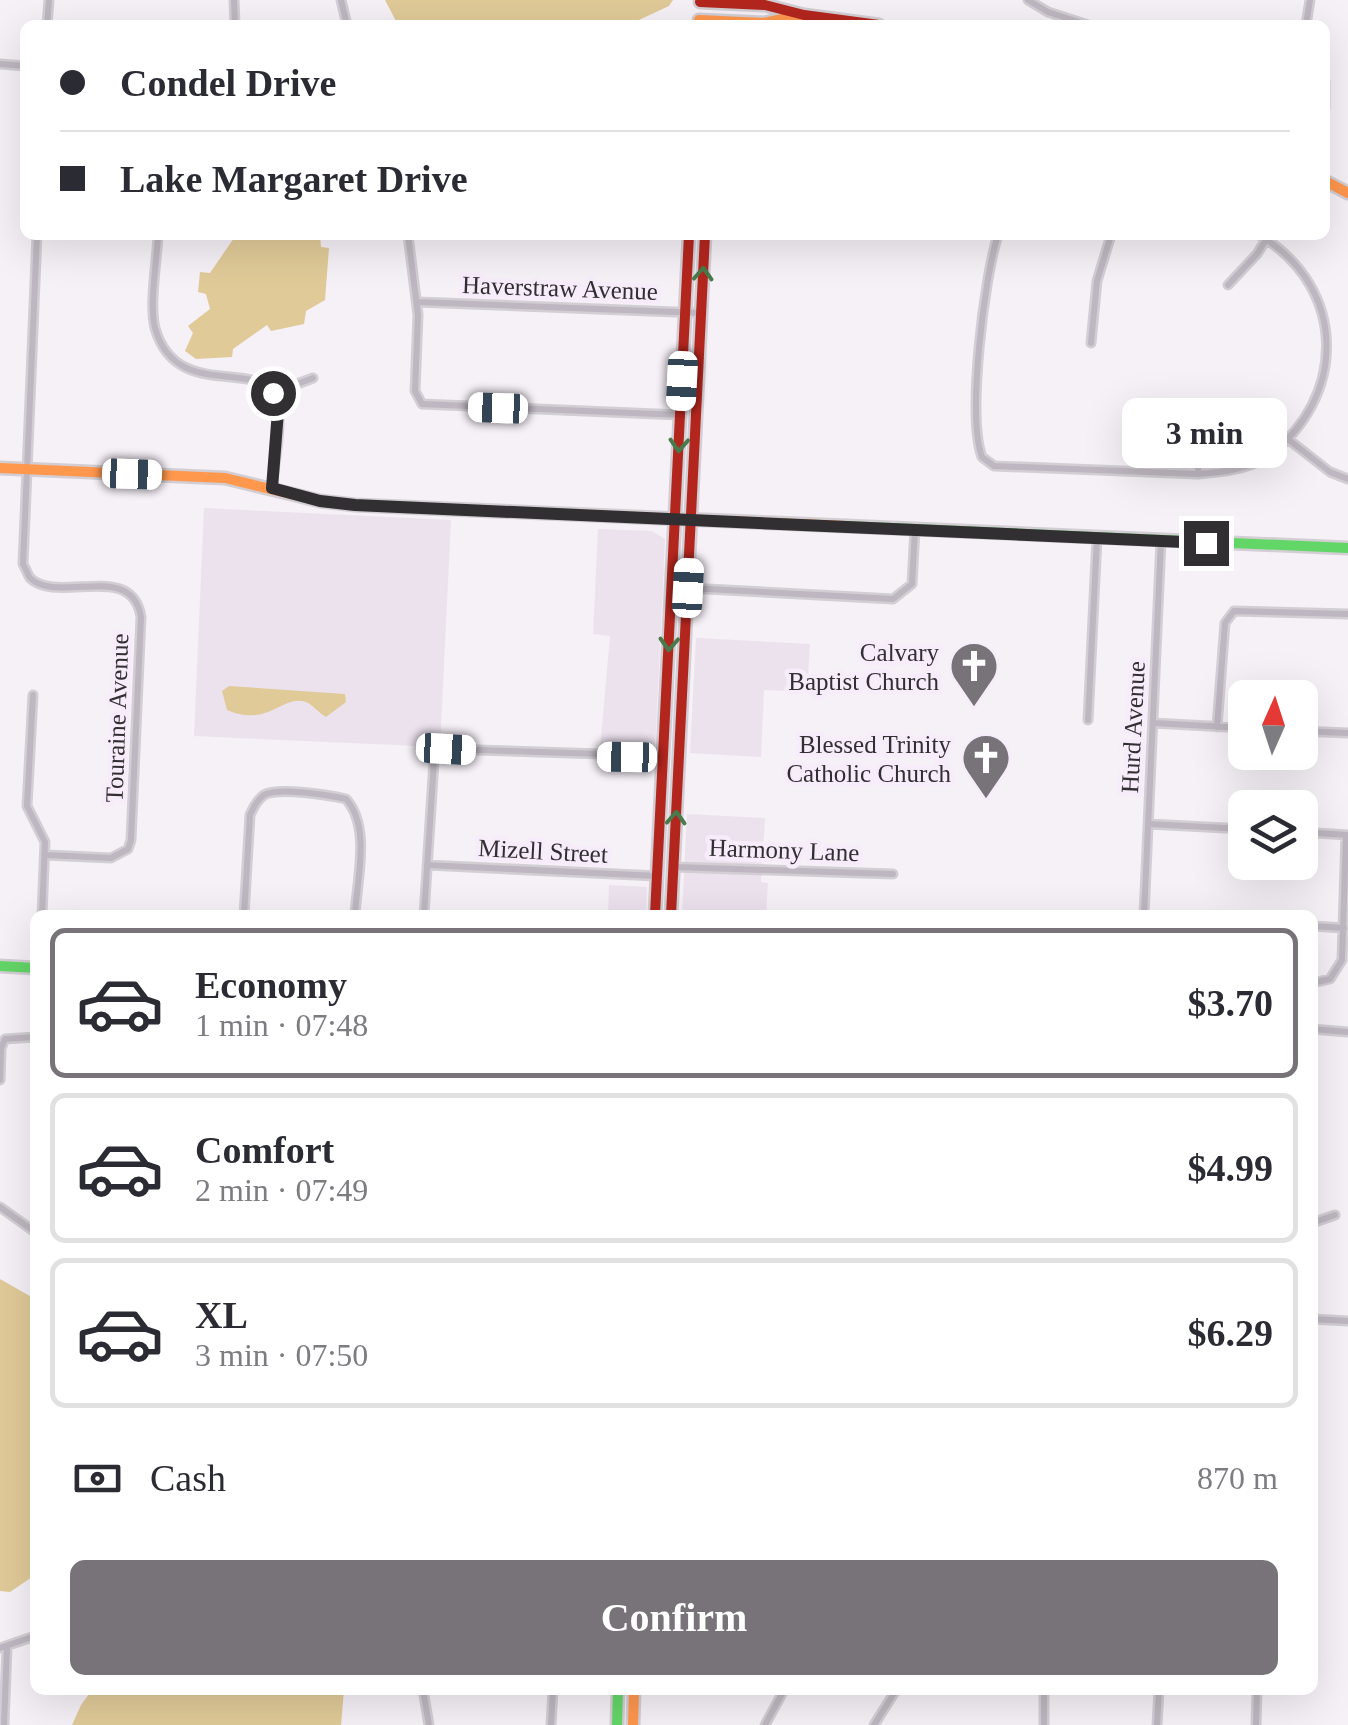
<!DOCTYPE html>
<meta charset="utf-8">
<style>
:root{--surface:#fff;--page:#f7f7f7;--text:#2b2b33;--muted:#7c7c81;--line:#e1e1e2;--accent:#777378}
body{margin:0;font-family:Georgia,serif;background:var(--page);color:var(--text);height:100vh;display:flex;flex-direction:column;font-size:38px;white-space:nowrap}
*{box-sizing:border-box;margin:0}
p{font-size:32px;color:var(--muted)}
.icon{flex:none;width:55px;height:55px;fill:none;stroke:currentColor;stroke-width:2;stroke-linecap:round;stroke-linejoin:round}
.map{position:relative;flex:1;overflow:hidden}
.sheet{position:absolute;left:30px;top:910px;width:1288px;height:785px;display:flex;flex-direction:column;background:var(--surface);border-radius:15px;box-shadow:0 10px 40px #0002}
.sheet>*{flex:none}
.hud{position:absolute;left:20px;top:20px;width:1310px;height:220px;border-radius:15px;box-shadow:0 10px 40px #0002;display:grid;align-content:center;height:220px;padding:0 40px;background:var(--surface)}
.needle{width:65px;rotate:3deg}
.tools{position:absolute;left:1228px;top:680px;display:grid;gap:20px}
.tools a{display:grid;place-items:center;width:90px;height:90px;border-radius:15px;background:var(--surface);box-shadow:0 10px 40px #0002;font-size:50px}
.end{position:absolute;width:45px;height:45px;margin:-22px;border:12px solid #322f33;background:#fff;box-shadow:0 0 0 5px #fff}
.from{border-radius:50%}
.bubble{position:absolute;height:70px;border-radius:15px;background:var(--surface);box-shadow:0 10px 40px #0002;font-size:32px;font-weight:700;line-height:70px;text-align:center}
.car{position:absolute;width:30px;height:60px;margin:-30px -15px;border-radius:12px;box-shadow:0 0 8px 2px #0007;background:linear-gradient(#fff 24%,#345 0 40%,#fff 0 76%,#345 0 86%,#fff 0)}
.hud b{display:flex;align-items:center;gap:35px;height:95px;font-size:38px}
.hud b+b{border-top:2px solid var(--line)}
.hud i{width:25px;height:25px;background:var(--text)}
ul{padding:18px 0 0;list-style:none}
li{display:flex;align-items:center;gap:30px;height:150px;margin:0 20px 15px;padding:0 20px;border:5px solid var(--line);border-radius:15px}
li div{flex:1}
li b{display:block;font-size:38px}
li em{font-style:normal;font-weight:700}
li.selected{border-color:var(--accent)}
li>.icon{width:90px;height:90px;stroke-width:1.5}
.pay{display:flex;align-items:center;gap:25px;height:110px;padding:0 40px;font-size:38px}
.pay p{margin-inline-start:auto}
.action{display:flex;gap:20px;margin-top:auto;padding:20px 40px}
.action a{flex:1;height:115px;border-radius:15px;background:var(--accent);color:#fff;font-size:40px;font-weight:700;line-height:115px;text-align:center}
.map>svg:first-child{display:block}
.built{fill:#ece2ee}
.water{fill:#e0ca98}
.lines{fill:none;stroke-linecap:round;stroke-linejoin:round}
.street-casing{stroke:#d2ced3;stroke-width:11}
.fast-casing{stroke:#d2ced3;stroke-width:15}
.slow-casing{stroke:#d2ced3;stroke-width:15}
.jam-casing{stroke:#d2ced3;stroke-width:15}
.street{stroke:#beb6c0;stroke-width:6}
.fast{stroke:#63d668;stroke-width:10}
.slow{stroke:#ff974d;stroke-width:10}
.jam{stroke:#b3261e;stroke-width:10}
.oneway{stroke:#487a4b}
.route{stroke:#322f33;stroke-width:12}
.labels{text-anchor:middle;dominant-baseline:central;stroke-width:9;stroke-linejoin:round;paint-order:stroke}
.street-label{font-size:25px;fill:#322f33;stroke:#f7edfa}
.poi-label{font-size:25px;fill:#322f33;stroke:#f7edfa;text-anchor:end}
</style>
<div class="map">
<svg width="1348" height="1725" viewBox="0 0 1348 1725">
<rect width="100%" height="100%" fill="#f6f0f7"/>
<path class="built" d="M204,508L451,520L440,747L194,736Z
M598,529L652,531L665,539L655,752L600,749L610,636L593,634Z
M696,638L810,644L807,692L764,690L761,757L690,753Z
M687,814L765,818L761,882L768,883L766,915H682Z
M609,885L647,887L646,915H608Z"/>
<path class="water" d="M385,0H673L669,6L628,25H398Z
M236,235H320L321,247L329,248L325,300L306,311L304,324L271,331L267,325L233,349L232,357L196,359L185,351L193,333L188,326L210,309L206,294L198,292L200,272L210,273Z
M229,686L345,694L346,702L326,717C319,713 313,705 306,702C282,694 269,728 227,710L222,691Z
M0,1279L35,1299V1575L10,1592L0,1591Z
M92,1690H344L341,1725H72L81,1705Z"/>
<g class="lines">
<g class="street-casing">
<path id="street" d="M234,0L235,25
M341,0L347,25
M1028,0L1048,12L1088,25
M47,25L49,0
M1306,25L1310,0
M0,64L25,66
M1325,81V108
M37,235L23,564C24,565 29,577 30,578C58,605 132,560 141,617L131,840L128,849L111,858L46,855
M158,235C157,260 149,305 155,328C177,405 264,354 277,402C283,423 274,465 272,488
M408,235L418,315L415,391L422,404L680,415
M998,235C984,278 967,417 982,457L994,466L1198,474C1221,472 1245,470 1265,458C1348,400 1348,287 1259,235
M1228,285L1257,254L1269,235
M417,302L701,313
M1091,343L1097,281L1111,235
M273,393L313,378
M1289,440L1330,472L1348,479
M1198,474L1201,414
M688,588L893,599L912,584L915,529
M33,695L27,806L45,842L42,915
M1088,720L1097,538
M1153,723L1245,728
M1217,727L1225,623L1234,611L1348,614
M1300,731L1348,733
M1148,824L1245,829
M1300,832L1348,835
M427,865L657,876
M674,867L893,874
M244,915L250,815C253,808 257,800 264,795C278,787 329,795 346,799C371,827 357,879 355,915
M424,915L434,761L438,753L446,749L664,756
M1144,915L1161,541
M1312,926L1344,928
M1312,983L1330,979L1342,960L1346,835
M1312,1029L1348,1032
M0,1080L1,1048L5,1039L35,1037
M0,1207L35,1232
M1312,1223L1335,1215
M1312,1319L1348,1321
M0,1648L35,1636
M423,1690L429,1725
M1044,1690V1725
M4,1725L7,1647
M551,1725L553,1690
M765,1725L784,1690
M874,1725L896,1690
M1157,1725L1159,1690
M1256,1725L1257,1690"/>
</g>
<g class="fast-casing">
<path id="fast" d="M846,526L1348,548
M0,966L35,968
M617,1725L618,1690"/>
</g>
<g class="slow-casing">
<path id="slow" d="M699,20L764,23L801,15
M1325,181L1348,193
M0,468L225,478L320,501L355,505L846,526
M633,1725L634,1690"/>
</g>
<g class="jam-casing">
<path id="jam" d="M700,2L765,5L804,15L879,25
M655,915L689,235
M671,915L705,235"/>
</g>
<use href="#street" class="street"/>
<use href="#fast" class="fast"/>
<use href="#slow" class="slow"/>
<use href="#jam" class="jam"/>
</g>
<defs><path id="oneway-chevron" d="M-2-3.5L2.5 0L-2 3.5" fill="none" stroke-width="1.6" stroke-linecap="round" stroke-linejoin="round" transform="scale(2.5)"/></defs>
<g class="oneway">
<use href="#oneway-chevron" transform="translate(703 274) rotate(-87)"/>
<use href="#oneway-chevron" transform="translate(679 445) rotate(93)"/>
<use href="#oneway-chevron" transform="translate(669 644) rotate(93)"/>
<use href="#oneway-chevron" transform="translate(676 818) rotate(-87)"/>
</g>
<g class="lines">
<path class="route" d="M273,393L278,411L272,488L320,501L355,505L1206,543"/>
</g>
<defs>
<g id="church-pin" transform="scale(2.5)"><path d="M0 17L-7.5 6A9.5 9.5 0 1 1 7.5 6Z" fill="#777378" stroke="#f7edfa"/><path d="M-1.2-6h2.4v3.5h3.3v2.4h-3.3V6h-2.4V-.1h-3.3v-2.4h3.3Z" fill="#fff"/></g>
</defs>
<g fill-rule="evenodd">
<use href="#church-pin" x="974" y="666"/>
<use href="#church-pin" x="986" y="758"/>
</g>
<g class="labels">
<g class="street-label">
<text transform="translate(560 288) rotate(2)">Haverstraw Avenue</text>
<text transform="translate(117 718) rotate(-88)">Touraine Avenue</text>
<text transform="translate(1133 727) rotate(-87)">Hurd Avenue</text>
<text transform="translate(784 850) rotate(2)">Harmony Lane</text>
<text transform="translate(543 851) rotate(3)">Mizell Street</text>
</g>
<g class="poi-label">
<text x="939" y="652">Calvary<tspan x="939" dy="29">Baptist Church</tspan></text>
<text x="951" y="744">Blessed Trinity<tspan x="951" dy="29">Catholic Church</tspan></text>
</g>
</g>
</svg>
<div class="tools">
<a><svg class="needle" viewBox="-14 -14 28 28"><path d="M0-13l5 13h-10z" fill="#e53935"/><path d="M0 13l5-13h-10z" fill="#7c7c81"/></svg></a>
<a><svg class="icon" aria-label="layers" viewBox="0 0 24 24"><path d="M12 4l9 5-9 5-9-5zM3 14l9 5 9-5"/></svg></a>
</div>
<i class="end from" style="left:273px;top:393px"></i>
<i class="end" style="left:1206px;top:543px"></i>
<div class="bubble" style="left:1122px;top:398px;width:165px">3 min</div>
<i class="car" style="left:682px;top:381px;rotate:183deg"></i>
<i class="car" style="left:498px;top:408px;rotate:272deg"></i>
<i class="car" style="left:132px;top:474px;rotate:92deg"></i>
<i class="car" style="left:688px;top:588px;rotate:3deg"></i>
<i class="car" style="left:446px;top:749px;rotate:93deg"></i>
<i class="car" style="left:627px;top:757px;rotate:271deg"></i>
<div class="hud">
<b><i class="from"></i>Condel Drive</b>
<b><i></i>Lake Margaret Drive</b>
</div>
<section class="sheet">
<ul>
<li class="selected"><svg class="icon" aria-label="car" viewBox="0 0 24 24"><path d="M5 17H2v-5l4-1 3-4h7l3 4 3 1v5h-3M9 17h6M6 11h13"/><circle cx="7" cy="17" r="2"/><circle cx="17" cy="17" r="2"/></svg><div><b>Economy</b><p>1 min · 07:48</p></div><em>$3.70</em></li>
<li><svg class="icon" aria-label="car" viewBox="0 0 24 24"><path d="M5 17H2v-5l4-1 3-4h7l3 4 3 1v5h-3M9 17h6M6 11h13"/><circle cx="7" cy="17" r="2"/><circle cx="17" cy="17" r="2"/></svg><div><b>Comfort</b><p>2 min · 07:49</p></div><em>$4.99</em></li>
<li><svg class="icon" aria-label="car" viewBox="0 0 24 24"><path d="M5 17H2v-5l4-1 3-4h7l3 4 3 1v5h-3M9 17h6M6 11h13"/><circle cx="7" cy="17" r="2"/><circle cx="17" cy="17" r="2"/></svg><div><b>XL</b><p>3 min · 07:50</p></div><em>$6.29</em></li>
</ul>
<div class="pay"><svg class="icon" aria-label="cash" viewBox="0 0 24 24"><path d="M3 7h18v10H3z"/><circle cx="12" cy="12" r="2"/></svg>Cash<p>870 m</p></div>
<div class="action"><a>Confirm</a></div>
</section>
</div>
